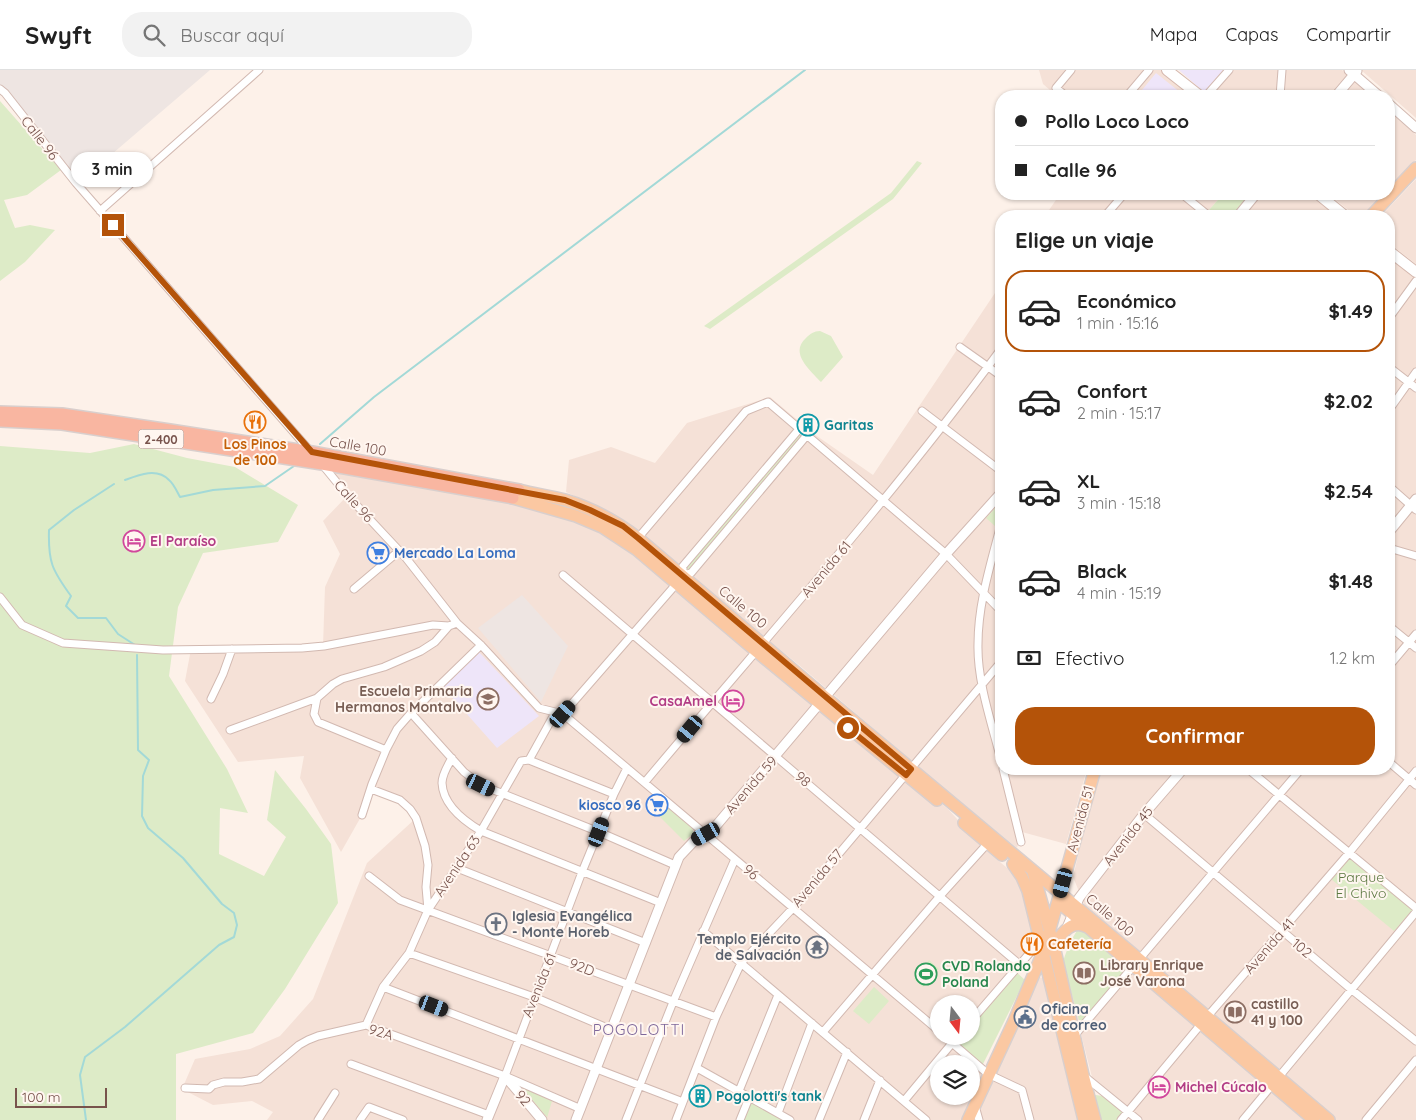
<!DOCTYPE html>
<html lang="es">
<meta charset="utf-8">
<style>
:root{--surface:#fff;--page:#f2f2f2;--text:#222;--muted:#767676;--line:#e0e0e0;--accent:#b45309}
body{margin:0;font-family:Quicksand,sans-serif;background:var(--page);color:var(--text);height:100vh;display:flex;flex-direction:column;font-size:19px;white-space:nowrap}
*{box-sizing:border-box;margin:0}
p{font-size:16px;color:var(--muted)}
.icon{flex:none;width:28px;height:28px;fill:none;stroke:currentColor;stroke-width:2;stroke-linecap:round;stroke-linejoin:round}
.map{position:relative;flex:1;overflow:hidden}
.sheet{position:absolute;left:995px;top:140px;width:400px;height:565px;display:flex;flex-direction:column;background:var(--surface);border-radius:20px;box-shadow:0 1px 4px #0004}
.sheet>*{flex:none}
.hud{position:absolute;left:995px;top:20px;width:400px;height:110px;border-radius:20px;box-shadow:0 1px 4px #0004;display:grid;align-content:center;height:110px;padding:0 20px;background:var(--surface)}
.needle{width:32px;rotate:164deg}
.buttons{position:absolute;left:930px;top:925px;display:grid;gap:10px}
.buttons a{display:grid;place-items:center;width:50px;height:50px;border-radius:50%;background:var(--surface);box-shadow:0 1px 4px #0004;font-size:25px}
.scale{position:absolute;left:15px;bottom:12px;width:92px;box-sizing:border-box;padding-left:5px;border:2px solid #78534c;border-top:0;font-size:14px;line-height:18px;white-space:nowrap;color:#78534c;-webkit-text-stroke:4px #fff6f0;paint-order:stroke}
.end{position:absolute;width:22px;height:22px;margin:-11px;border:6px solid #b45309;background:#fff;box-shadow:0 0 0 2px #fff}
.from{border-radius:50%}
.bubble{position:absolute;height:35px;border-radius:18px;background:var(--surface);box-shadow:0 1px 4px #0004;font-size:16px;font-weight:700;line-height:35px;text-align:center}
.car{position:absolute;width:15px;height:30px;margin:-15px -8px;border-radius:6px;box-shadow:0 0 4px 1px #0007;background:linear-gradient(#222 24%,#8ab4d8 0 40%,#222 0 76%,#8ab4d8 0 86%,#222 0)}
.hud b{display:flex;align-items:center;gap:18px;height:48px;font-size:19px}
.hud b+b{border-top:1px solid var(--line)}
.hud i{width:12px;height:12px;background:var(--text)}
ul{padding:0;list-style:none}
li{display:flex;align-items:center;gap:15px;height:82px;margin:0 10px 8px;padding:0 10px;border:2px solid transparent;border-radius:20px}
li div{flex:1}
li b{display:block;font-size:19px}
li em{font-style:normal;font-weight:700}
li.on{border-color:var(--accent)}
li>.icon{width:45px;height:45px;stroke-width:1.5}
h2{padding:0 20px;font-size:22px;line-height:60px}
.pay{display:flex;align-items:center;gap:12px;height:55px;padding:0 20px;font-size:19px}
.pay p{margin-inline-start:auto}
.cta{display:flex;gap:10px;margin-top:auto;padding:10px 20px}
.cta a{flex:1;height:58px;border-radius:20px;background:var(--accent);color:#fff;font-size:20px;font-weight:700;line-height:58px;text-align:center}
header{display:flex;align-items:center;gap:30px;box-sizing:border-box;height:70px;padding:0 25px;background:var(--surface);border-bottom:1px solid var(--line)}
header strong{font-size:24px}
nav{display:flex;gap:28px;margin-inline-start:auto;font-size:18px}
.search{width:350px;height:45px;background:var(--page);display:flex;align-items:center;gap:12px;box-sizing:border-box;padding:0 18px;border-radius:20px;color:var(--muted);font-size:19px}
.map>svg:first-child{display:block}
.residential{fill:#f5e1d7;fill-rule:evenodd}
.industrial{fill:#eee5e2}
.education{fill:#eee5f9}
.green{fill:#ddebc7}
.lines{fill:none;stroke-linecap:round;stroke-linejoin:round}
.stream{stroke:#a3d9d7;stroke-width:2}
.minor-casing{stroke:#d2b9b1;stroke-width:9}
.tertiary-casing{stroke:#d2b9b1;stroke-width:11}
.secondary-casing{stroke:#d5b8ae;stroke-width:12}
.primary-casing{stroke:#d9cfcd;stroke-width:14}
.trunk-casing{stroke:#d9cfcd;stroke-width:14}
.minor{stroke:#fff;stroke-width:7}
.tertiary{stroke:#fff;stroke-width:9}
.secondary{stroke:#fff;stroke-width:10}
.primary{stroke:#fbc8a2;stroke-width:11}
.trunk{stroke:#f9b6a1;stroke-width:11}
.route{stroke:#b45309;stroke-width:6}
.labels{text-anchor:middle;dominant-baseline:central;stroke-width:4;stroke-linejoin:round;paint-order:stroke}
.shield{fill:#fff6f0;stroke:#a0847d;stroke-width:1}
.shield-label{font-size:12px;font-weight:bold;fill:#78534c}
.street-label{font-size:14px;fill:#78534c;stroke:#fff6f0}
.culture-label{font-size:14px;font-weight:bold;fill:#0d838f;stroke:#fff6f0;text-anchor:start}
.food-label{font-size:14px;font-weight:bold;fill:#c56008;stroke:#fff6f0}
.hotel-label{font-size:14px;font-weight:bold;fill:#b23c85;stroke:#fff6f0;text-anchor:start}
.shop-label{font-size:14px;font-weight:bold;fill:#366cbe;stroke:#fff6f0;text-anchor:start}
.education-label{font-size:14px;font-weight:bold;fill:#785e54;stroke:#fff6f0;text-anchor:start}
.park-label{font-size:14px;fill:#5c7841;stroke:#fff6f0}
.worship-label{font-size:14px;font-weight:bold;fill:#5b616d;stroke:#fff6f0;text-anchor:start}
.leisure-label{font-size:14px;font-weight:bold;fill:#27864d;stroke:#fff6f0;text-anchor:start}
.service-label{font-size:14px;font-weight:bold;fill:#4e5e75;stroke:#fff6f0;text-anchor:start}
.neighbourhood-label{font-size:15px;letter-spacing:1px;fill:#7f689b;stroke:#fff6f0}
</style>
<header>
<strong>Swyft</strong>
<div class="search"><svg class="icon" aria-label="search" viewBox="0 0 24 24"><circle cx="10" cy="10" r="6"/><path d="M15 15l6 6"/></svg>Buscar aquí</div>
<nav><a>Mapa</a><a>Capas</a><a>Compartir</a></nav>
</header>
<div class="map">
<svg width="1416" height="1050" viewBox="0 0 1416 1050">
<rect width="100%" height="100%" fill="#fdf1e9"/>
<path class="residential" d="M1039,0H1161L1195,26H1057L1043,14Z
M1179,0H1342L1372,26H1210Z
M1361,0H1416V48Z
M1389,41L1416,65V90L1389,117Z
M1416,109V194L1389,173V146H1381Z
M1060,124H1223L1209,140L1202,145L1203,146H1045Z
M1261,124H1308L1336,146H1242Z
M1328,124H1383L1363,146H1356Z
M1389,186L1416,207V1050H1335L1085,836L1073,807L1088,743L1100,699H1389Z
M1001,214V699H1087L1066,774L1022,762L1017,778L935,711L799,595L613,444L566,422L569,390L611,377L655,393L687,353L770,327L814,364L873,405Z
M327,401L532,433L602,457L948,739L983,778L1018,807L1025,816L1034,865L1033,879L971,951V934H939V966H958L988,1004L1037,907L1044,908L1085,1050H979L975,1035L968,1050H267L273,1042L252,1031L213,1035L182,1019L195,989L250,979L280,966L313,929L367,793L416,748L410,739L371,719L362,745L341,782L300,708L304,686L238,692L185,611L191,579L323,576L325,517L340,484L323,451L348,425ZM939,994H971V1026H939Z
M1078,864H1086L1305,1050H1129L1134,1042L1092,1007L1064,898Z"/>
<path class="industrial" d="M0,0H210L112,84L113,87L109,95L104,97L95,89L88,91L79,102L73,105L30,47L0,16Z
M522,525L568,576L541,632L478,558Z"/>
<path class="education" d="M1179,0H1223L1204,22Z
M1156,3L1185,26H1137Z
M479,582L539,646L497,678L442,616Z"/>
<path class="green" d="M0,31L61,100L27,125L4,130L15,158L30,155L55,160L25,192L0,211Z
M917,91L922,93L893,129L710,259L704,256L891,123Z
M1223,124H1250L1231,146H1216L1209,140Z
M820,261L831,266L843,287L821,312C810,300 789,283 806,268C810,264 814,261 820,261Z
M800,361L805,364L689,502L685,503V497Z
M134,374L187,388L235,397L298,435L278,472L203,483L178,537L169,606L227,699L248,743L220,738L219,784L264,806L286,767L267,750L275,700L306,739L331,774L338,833L285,919L253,963L176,984V1050H0V376L90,383Z
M1001,432L995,456L986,448Z
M655,726L692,758L694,763L684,771L648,735Z
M1349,786L1413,840L1394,861L1331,809Z
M1078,859H1081L1127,900L1080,954L1063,891L1070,872Z
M929,890L939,899L923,917L914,909Z
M1014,900L1025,910L981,998L952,973L958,966H971V951Z
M874,917L889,931L869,954L853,941Z
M521,1017L552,1031L547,1048V1047Z
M1096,1025L1102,1026L1124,1043L1118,1050H1099L1093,1026Z
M749,1028L790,1050H740Z"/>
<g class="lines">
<path class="stream" d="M320,374L374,327L805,0
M125,410C138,405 157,397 169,410C174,414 177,422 180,427L213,420L265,416L294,396
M114,414L74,440L49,460C48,492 52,500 71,526L66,536L78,548H106L118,564L135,575
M86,1050L80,1005L85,987L125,957L219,875L234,867L237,855L234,843L222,834L183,788L148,758L142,746L143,706L149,690L138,680L137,585"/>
<g class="minor-casing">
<path id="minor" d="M0,19L5,23L76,113L311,382
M1066,26L1056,18L1071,0
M1127,26L1149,0
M1206,26L1229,0
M1280,26L1282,0
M1182,124L1209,146
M100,141L259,0
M1105,146L1124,124
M1389,248L1416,211
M960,277L1001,306
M1389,297L1416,318
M1389,340L1416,302
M922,341L1001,401
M800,358L683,496V505L691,503L808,364
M321,393L348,426L406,488L457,553L481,575L539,638L563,644
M1389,416L1416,440
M1001,454C991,493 978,533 978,574C977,612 992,654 1001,690
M638,468L746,341L768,332L946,484L1001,541
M1389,478L1416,486
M563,505L1019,894
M354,519L399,481
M0,527L22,555L63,573L163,580L302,578L324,576L433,555L449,556L457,553
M1389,556L1416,578
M1389,596L1416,564
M317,628L314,644L318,652L386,680
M211,629L223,604L232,579
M411,643L464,702L481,715L599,762L675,795
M563,644L939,961
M563,644L678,512
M230,660L317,628L333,614L342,609L384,597L421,581L435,572L449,556
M452,688C448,695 442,704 442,713C443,735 464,751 481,761L661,833
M529,690L555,643
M1389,692L1416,715
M1003,699L1021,772
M1248,699L1416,838
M645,712C765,569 890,430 1001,279
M371,719L400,730L410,739L416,748L425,776L428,795L426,817L428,840
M1144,744L1352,920L1416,971
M362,745L372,714L386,680L397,659L411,643L481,575
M457,798L646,873
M369,806L400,830L716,947
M703,861L926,1050
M409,883L534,927L612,960
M383,917L683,1032
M971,951L1041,870
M366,955L383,917L409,883L428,840L481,761L521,691L529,690L614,724
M823,962L940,826L988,773
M944,966L988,1004L1022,1020L1030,1050
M1074,966L1301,699
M351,994L489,1045
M697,998L790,1050
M505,1006L582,802L614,724L627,698
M1084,1006L1138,1050
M185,1018L209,1019L213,1015L224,1012H242L259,1009L299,975L308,970L318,966L366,955L505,1006L581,1039
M739,1021L778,925
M904,1031L958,966
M975,1036L979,1050
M778,1043L812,953
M318,1050L335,1023
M360,1050L369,1037L403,1050
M626,1050L673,932L735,789
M676,1050L716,947L741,893L793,838L1001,592
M740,1050L749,1028
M819,1050L847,982
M864,1050L880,1010
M1121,1050L1207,947L1349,783L1416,701
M1243,1050L1416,842
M1366,1050L1416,990"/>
</g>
<g class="tertiary-casing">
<path id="tertiary" d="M1349,0L1379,26
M1336,26L1357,1
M1389,34L1416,58
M1238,146L1256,124
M1389,462L1416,429
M1067,858L1079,828L1144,744L1183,699
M487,1050L505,1006L542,1050
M576,1050L679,787L695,770L715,757L946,484L1001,423"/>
</g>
<g class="secondary-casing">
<path id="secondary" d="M1167,0L1200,26
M1318,124L1345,146
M1389,181L1416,202"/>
</g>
<g class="primary-casing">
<path id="primary" d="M1371,146L1416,98
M519,420C534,424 550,426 565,430C592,438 617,452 638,468L825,627L1139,889L1329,1050
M513,428L576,446L602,457L637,480L756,581L937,730
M964,753L1002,785
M1013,794L1022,807L1028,821L1084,1050
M1033,802L1054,876L1083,1005L1095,1050
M1062,835L1314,1050
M1050,880C1059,869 1069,847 1087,857
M968,1050L1014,951L1044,880L1095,699"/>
</g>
<g class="trunk-casing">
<path id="trunk" d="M0,342L62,344L170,360L312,382L519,420
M0,351L62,354L322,394L513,428"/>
</g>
<use href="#minor" class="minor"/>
<use href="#tertiary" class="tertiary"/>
<use href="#secondary" class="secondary"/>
<use href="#primary" class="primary"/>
<use href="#trunk" class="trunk"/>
</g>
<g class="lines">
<path class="route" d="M113,155L312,382L565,430L590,440L623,456L638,468L911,699L906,705L848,658"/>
</g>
<defs>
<g id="restaurant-ring" transform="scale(1.125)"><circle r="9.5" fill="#fff6f0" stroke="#e8710a" stroke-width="1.5"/><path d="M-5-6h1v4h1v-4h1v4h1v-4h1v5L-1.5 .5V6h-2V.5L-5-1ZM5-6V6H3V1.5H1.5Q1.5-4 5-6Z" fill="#e8710a"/></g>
<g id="building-ring" transform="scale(1.125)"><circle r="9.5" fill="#fff6f0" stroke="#0f9aa8" stroke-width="1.5"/><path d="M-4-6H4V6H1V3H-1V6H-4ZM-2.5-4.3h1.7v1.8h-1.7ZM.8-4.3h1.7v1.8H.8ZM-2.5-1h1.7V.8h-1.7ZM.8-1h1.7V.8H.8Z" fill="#0f9aa8"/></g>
<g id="hotel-ring" transform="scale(1.125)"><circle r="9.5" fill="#fff6f0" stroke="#d1479c" stroke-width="1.5"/><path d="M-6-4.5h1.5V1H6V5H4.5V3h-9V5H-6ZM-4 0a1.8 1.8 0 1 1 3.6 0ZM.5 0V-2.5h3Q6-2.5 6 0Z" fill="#d1479c"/></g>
<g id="supermarket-ring" transform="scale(1.125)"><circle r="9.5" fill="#fff6f0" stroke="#3f7fe0" stroke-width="1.5"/><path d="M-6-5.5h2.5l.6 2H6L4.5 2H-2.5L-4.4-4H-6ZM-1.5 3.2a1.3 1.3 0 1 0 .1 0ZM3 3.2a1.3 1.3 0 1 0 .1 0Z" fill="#3f7fe0"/></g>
<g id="school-ring" transform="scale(1.125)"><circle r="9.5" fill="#fff6f0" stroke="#8d6e63" stroke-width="1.5"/><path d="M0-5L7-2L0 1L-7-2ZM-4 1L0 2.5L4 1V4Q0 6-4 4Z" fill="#8d6e63"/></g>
<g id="church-ring" transform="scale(1.125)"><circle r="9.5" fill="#fff6f0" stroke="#6b7280" stroke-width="1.5"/><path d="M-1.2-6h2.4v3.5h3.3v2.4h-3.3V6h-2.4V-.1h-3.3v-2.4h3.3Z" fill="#6b7280"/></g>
<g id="temple-ring" transform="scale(1.125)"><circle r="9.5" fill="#fff6f0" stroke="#6b7280" stroke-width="1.5"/><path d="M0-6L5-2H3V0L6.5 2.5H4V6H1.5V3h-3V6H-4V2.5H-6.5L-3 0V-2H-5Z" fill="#6b7280"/></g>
<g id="library-ring" transform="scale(1.125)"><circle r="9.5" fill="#fff6f0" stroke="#8d6e63" stroke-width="1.5"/><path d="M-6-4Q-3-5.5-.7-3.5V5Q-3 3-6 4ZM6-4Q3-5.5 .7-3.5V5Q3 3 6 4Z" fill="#8d6e63"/></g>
<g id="stadium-ring" transform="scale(1.125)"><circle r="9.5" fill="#fff6f0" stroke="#2e9e5b" stroke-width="1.5"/><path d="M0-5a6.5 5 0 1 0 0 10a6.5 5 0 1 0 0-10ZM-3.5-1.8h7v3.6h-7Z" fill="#2e9e5b"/></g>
<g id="civic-ring" transform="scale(1.125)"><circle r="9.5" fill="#fff6f0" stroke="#5c6f8a" stroke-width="1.5"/><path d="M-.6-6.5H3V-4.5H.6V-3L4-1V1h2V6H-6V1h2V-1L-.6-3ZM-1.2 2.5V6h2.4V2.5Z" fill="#5c6f8a"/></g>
</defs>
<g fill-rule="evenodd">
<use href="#restaurant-ring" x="255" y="352"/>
<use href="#building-ring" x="808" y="355"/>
<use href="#hotel-ring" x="134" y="471"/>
<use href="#supermarket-ring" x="378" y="483"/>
<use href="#school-ring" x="488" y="629"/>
<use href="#hotel-ring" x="733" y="631"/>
<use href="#supermarket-ring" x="657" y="735"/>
<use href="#church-ring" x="496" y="854"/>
<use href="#restaurant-ring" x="1032" y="874"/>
<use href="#temple-ring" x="817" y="877"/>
<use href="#library-ring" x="1084" y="903"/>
<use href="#stadium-ring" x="926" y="904"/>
<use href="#library-ring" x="1235" y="942"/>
<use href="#civic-ring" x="1025" y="947"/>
<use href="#hotel-ring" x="1159" y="1017"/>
<use href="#building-ring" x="700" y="1026"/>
</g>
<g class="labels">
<rect class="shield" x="138.5" y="359.5" width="45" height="19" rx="4"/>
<g class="shield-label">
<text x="161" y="369">2-400</text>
</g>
<g class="street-label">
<text transform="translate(40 68) rotate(52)">Calle 96</text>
<text transform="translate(358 376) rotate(10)">Calle 100</text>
<text transform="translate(354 431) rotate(48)">Calle 96</text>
<text transform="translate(826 499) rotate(-50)">Avenida 61</text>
<text transform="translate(743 537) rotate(40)">Calle 100</text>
<text transform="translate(803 709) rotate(41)">98</text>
<text transform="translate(751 715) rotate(-49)">Avenida 59</text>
<text transform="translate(1080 749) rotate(-75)">Avenida 51</text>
<text transform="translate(1128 766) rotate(-52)">Avenida 45</text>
<text transform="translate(457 796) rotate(-56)">Avenida 63</text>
<text transform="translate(751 802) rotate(41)">96</text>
<text transform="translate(817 808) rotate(-50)">Avenida 57</text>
<text transform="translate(1110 845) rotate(40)">Calle 100</text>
<text transform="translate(1269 876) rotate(-49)">Avenida 41</text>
<text transform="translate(1302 878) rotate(40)">102</text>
<text transform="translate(582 897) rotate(21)">92D</text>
<text transform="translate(539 915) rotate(-68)">Avenida 61</text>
<text transform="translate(381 962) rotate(17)">92A</text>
<text transform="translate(523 1028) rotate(50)">92</text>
</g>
<g class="culture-label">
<text x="824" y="355">Garitas</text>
<text x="716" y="1026">Pogolotti's tank</text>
</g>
<g class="food-label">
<text x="255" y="374">Los Pinos<tspan x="255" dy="16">de 100</tspan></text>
<text x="1048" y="874" text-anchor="start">Cafetería</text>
</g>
<g class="hotel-label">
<text x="150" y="471">El Paraíso</text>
<text x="717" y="631" text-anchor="end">CasaAmel</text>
<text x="1175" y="1017">Michel Cúcalo</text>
</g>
<g class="shop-label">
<text x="394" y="483">Mercado La Loma</text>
<text x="641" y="735" text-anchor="end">kiosco 96</text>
</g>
<g class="education-label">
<text x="472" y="621" text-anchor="end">Escuela Primaria<tspan x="472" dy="16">Hermanos Montalvo</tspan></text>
<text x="1100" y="895">Library Enrique<tspan x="1100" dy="16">José Varona</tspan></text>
<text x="1251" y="934">castillo<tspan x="1251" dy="16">41 y 100</tspan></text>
</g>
<g class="park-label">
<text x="1361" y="807">Parque<tspan x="1361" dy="16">El Chivo</tspan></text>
</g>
<g class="worship-label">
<text x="512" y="846">Iglesia Evangélica<tspan x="512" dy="16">- Monte Horeb</tspan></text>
<text x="801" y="869" text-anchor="end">Templo Ejército<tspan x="801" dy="16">de Salvación</tspan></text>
</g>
<g class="leisure-label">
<text x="942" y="896">CVD Rolando<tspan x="942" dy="16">Poland</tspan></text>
</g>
<g class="service-label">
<text x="1041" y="939">Oficina<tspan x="1041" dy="16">de correo</tspan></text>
</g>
<g class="neighbourhood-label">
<text x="639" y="959">POGOLOTTI</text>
</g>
</g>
</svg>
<div class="buttons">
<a><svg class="needle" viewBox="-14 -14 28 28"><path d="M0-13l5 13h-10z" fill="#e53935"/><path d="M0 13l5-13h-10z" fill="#767676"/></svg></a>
<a><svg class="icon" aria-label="layers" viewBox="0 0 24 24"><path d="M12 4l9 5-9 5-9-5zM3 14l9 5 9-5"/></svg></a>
</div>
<div class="scale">100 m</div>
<i class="end from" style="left:848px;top:658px"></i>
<i class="end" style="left:113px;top:155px"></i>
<div class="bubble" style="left:71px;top:82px;width:82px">3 min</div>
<i class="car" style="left:563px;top:644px;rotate:41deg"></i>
<i class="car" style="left:690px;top:659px;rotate:220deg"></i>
<i class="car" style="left:481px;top:715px;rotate:116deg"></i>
<i class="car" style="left:599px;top:762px;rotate:21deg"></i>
<i class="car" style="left:706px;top:764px;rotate:241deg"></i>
<i class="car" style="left:1063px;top:813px;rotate:195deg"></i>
<i class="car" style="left:434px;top:936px;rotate:111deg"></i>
<div class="hud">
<b><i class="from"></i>Pollo Loco Loco</b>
<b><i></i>Calle 96</b>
</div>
<section class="sheet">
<h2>Elige un viaje</h2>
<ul>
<li class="on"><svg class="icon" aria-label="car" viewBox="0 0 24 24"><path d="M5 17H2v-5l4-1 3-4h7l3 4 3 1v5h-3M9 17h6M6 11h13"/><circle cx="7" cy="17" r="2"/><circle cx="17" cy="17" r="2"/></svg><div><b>Económico</b><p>1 min · 15:16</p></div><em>$1.49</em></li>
<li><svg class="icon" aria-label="car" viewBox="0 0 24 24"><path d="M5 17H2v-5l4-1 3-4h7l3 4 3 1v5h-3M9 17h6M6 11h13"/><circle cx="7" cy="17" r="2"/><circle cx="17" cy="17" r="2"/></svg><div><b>Confort</b><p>2 min · 15:17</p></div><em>$2.02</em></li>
<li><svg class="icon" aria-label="car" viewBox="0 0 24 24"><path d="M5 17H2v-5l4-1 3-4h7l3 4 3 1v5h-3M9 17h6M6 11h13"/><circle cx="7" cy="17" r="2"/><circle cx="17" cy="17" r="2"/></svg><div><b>XL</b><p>3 min · 15:18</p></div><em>$2.54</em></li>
<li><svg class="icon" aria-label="car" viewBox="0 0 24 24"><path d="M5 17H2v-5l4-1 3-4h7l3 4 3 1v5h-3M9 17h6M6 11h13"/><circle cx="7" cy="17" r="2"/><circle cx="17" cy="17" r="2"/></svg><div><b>Black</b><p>4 min · 15:19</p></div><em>$1.48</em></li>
</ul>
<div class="pay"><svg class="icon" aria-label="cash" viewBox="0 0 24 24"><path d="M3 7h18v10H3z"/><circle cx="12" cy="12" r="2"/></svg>Efectivo<p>1.2 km</p></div>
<div class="cta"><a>Confirmar</a></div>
</section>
</div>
